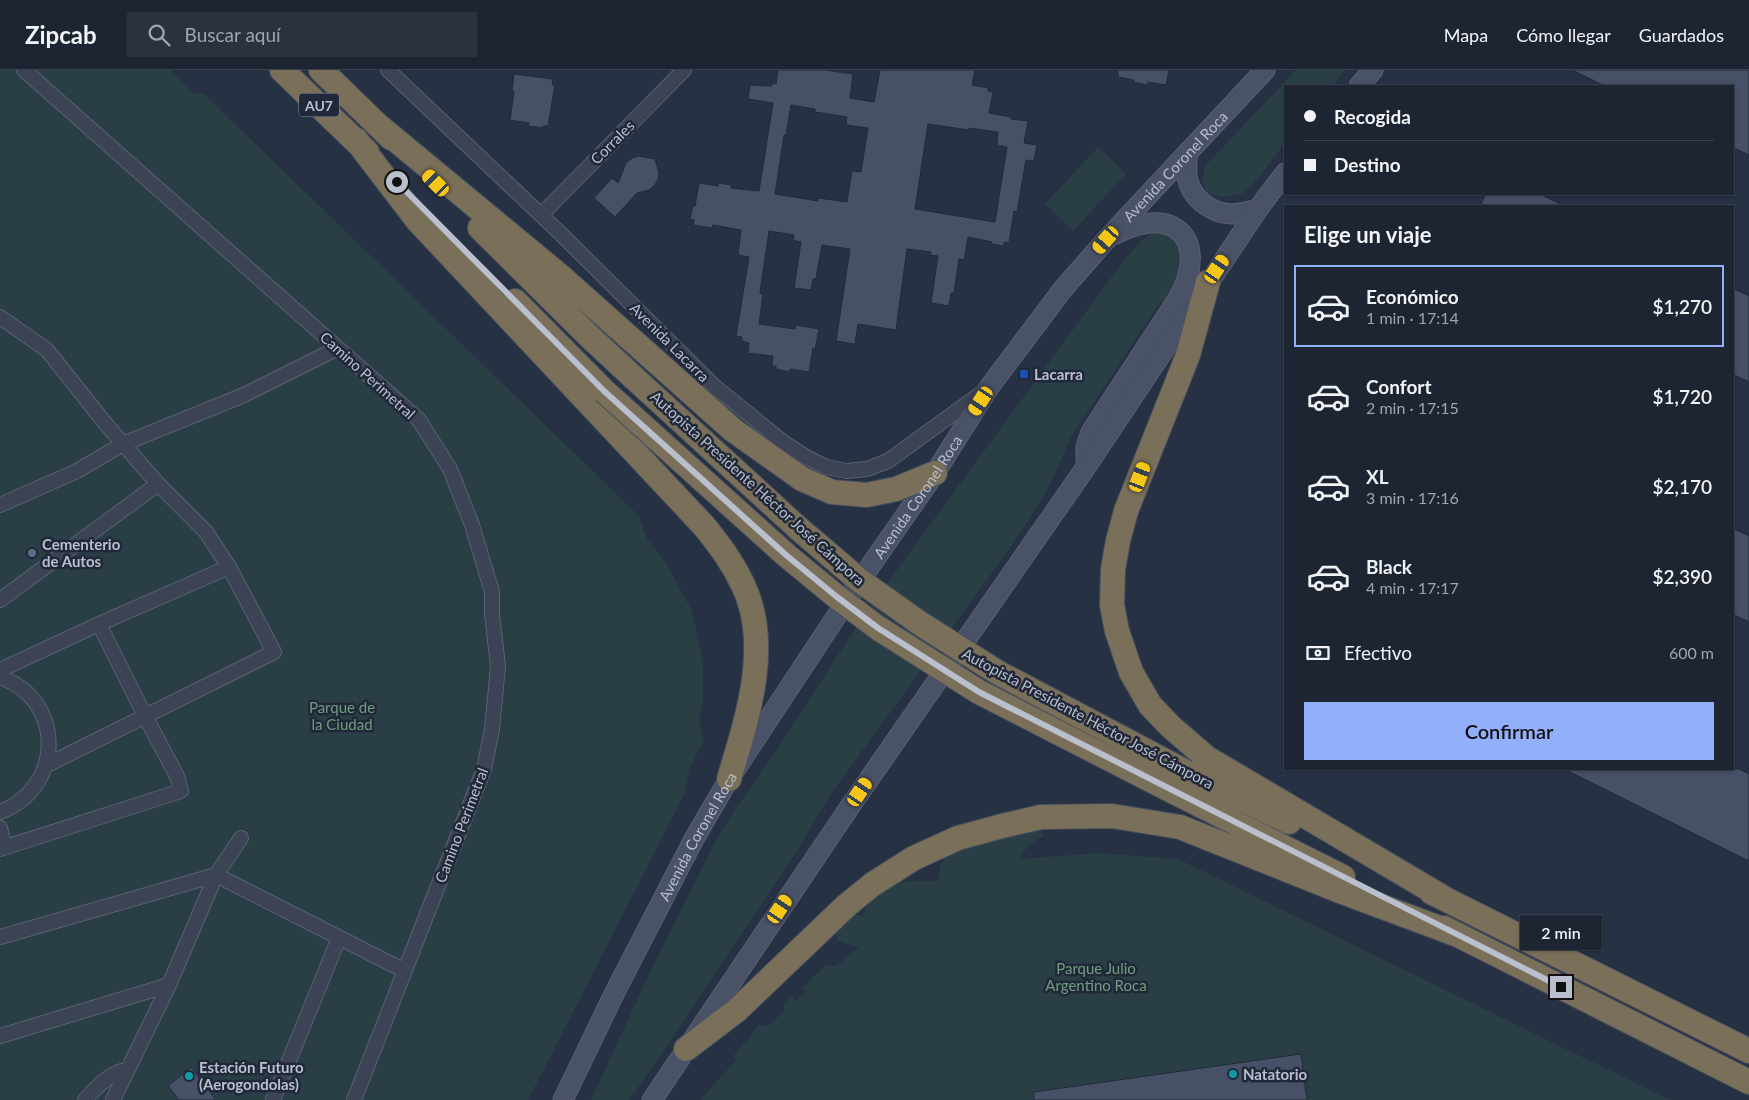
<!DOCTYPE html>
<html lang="es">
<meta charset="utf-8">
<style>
:root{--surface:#1d2533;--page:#2a313f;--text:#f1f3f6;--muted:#a0a5ac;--line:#3b424e;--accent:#92b0fa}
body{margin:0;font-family:Lato,sans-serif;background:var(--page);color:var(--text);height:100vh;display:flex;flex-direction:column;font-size:19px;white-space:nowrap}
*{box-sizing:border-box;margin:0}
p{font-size:16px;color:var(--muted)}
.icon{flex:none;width:28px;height:28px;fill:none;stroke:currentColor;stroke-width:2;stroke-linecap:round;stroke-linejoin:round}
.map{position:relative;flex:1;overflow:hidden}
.side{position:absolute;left:1284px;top:135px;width:450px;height:565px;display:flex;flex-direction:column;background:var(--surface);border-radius:0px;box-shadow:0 1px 4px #0004,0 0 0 1px var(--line)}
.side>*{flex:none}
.banner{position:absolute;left:1284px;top:15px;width:450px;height:110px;border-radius:0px;box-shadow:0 1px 4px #0004,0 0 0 1px var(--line);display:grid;align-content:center;height:110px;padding:0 20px;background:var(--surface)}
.end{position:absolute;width:22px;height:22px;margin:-11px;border:6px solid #b9bfcd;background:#111;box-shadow:0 0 0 2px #111}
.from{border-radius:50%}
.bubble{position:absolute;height:35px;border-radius:0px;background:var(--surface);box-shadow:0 1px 4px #0004,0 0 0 1px var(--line);font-size:16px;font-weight:600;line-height:35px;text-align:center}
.car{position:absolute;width:15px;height:30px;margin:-15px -8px;border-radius:6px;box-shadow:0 0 4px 1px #0007;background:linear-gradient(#f5c518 24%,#345 0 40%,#f5c518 0 76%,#345 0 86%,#f5c518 0)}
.banner b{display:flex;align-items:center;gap:18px;height:48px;font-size:19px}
.banner b+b{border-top:1px solid var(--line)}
.banner i{width:12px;height:12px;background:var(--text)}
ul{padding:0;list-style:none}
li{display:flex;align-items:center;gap:15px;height:82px;margin:0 10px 8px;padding:0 10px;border:2px solid transparent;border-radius:0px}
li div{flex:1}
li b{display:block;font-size:19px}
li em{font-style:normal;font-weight:600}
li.current{border-color:var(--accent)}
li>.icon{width:45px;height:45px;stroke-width:1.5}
h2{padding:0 20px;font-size:22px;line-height:60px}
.pay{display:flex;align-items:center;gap:12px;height:55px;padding:0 20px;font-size:19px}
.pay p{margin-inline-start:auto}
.primary-button{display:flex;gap:10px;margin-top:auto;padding:10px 20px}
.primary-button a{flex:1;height:58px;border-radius:0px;background:var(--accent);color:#111;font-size:20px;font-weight:600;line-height:58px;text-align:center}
header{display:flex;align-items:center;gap:30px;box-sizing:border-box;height:70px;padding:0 25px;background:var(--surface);border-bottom:1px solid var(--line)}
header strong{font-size:24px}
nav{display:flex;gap:28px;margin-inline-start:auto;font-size:18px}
.search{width:350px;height:45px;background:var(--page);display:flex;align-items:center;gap:12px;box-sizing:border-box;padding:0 18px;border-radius:0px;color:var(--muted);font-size:19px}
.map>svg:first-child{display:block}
.green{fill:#293f45}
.building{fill:#465066;stroke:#222a3b;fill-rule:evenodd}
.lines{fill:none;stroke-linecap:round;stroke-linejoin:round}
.street-casing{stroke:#5a6171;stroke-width:16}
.secondary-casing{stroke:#5a6171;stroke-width:21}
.highway-casing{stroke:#464e5e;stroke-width:26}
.street{stroke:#3c4354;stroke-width:14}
.secondary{stroke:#4a5267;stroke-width:19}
.highway{stroke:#7a7059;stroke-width:24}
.highway-bridge-casing{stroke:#464e5e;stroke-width:26;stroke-linecap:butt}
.highway-bridge{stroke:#7a7059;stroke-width:24}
.route{stroke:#b9bfcd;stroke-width:6}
.transit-dot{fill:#1a4fb4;stroke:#202839;stroke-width:2}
.service-dot{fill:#5c6f8a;stroke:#202839;stroke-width:2}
.culture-dot{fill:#0f9aa8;stroke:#202839;stroke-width:2}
.labels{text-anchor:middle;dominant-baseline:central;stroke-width:5;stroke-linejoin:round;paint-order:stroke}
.shield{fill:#202839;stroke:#8b92a1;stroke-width:1}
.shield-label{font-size:14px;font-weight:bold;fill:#b9bfcd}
.street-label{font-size:15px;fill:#b9bfcd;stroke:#202839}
.poi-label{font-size:15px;font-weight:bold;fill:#b9bfcd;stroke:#202839;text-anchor:start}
.park-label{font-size:15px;fill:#709e7f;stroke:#202839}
</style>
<header>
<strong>Zipcab</strong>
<div class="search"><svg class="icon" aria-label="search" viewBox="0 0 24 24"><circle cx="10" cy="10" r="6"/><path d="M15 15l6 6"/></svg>Buscar aquí</div>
<nav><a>Mapa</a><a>Cómo llegar</a><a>Guardados</a></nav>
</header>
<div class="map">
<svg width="1749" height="1030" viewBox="0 0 1749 1030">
<rect width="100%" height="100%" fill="#273144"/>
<path class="green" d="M0,0H171L194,23L204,24L639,446L647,469L665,491L692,541L703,592V630L699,649L704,670L690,698L684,725L528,1030H0Z
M1296,0H1345L1332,16H1285C1285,27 1288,67 1284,73C1280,81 1252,116 1246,121C1242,124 1236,125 1231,126C1207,130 1199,120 1205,96Z
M1098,77L1126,104L1073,161L1045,134Z
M1153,162L1179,166L1189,203L1156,238L1071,367L1048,419L1013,474L830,725L799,778L661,985L629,1030H591L650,902L715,772L734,741L776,681L849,568L891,508L1124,190L1140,172Z
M1033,756L1045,765C1035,771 1023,777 1021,789L1098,783L1178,789L1670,1030H700L736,990L734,985C742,975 752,966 758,955L768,956L784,941V933L792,926L794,932L805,923L802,918L826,895L836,896L860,876H853L837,870L834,857L847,843L862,846L868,836L872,821L887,812L939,811L940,796L949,781Z"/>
<path class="building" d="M778,0H825L853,4L850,28L874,32L880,0H975L972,15L988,18V21L993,22L989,43L1011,47V49L1028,51L1024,73L1037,75L1034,91L1026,90L1017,142L1014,141L1009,173L1004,172V176L991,174L992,172L968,167L964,190L959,189L954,223H951L949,236L931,233L938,186L930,185L931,182L907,179L896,260L858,254L855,274L836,271L850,179L822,175L816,209H813L811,220L794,218L801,172L793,170L794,165L769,161L760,223L763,224L759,254L795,259L796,255L819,259L815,279L813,278L809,302L790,299L789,302L776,299V296H772L773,286L748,283L749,273L742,271V267L736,266L749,187L738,185L741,160L713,155L712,158L693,155L694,150L690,149L693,136H695L699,113L718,116V113L731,115V118L759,121L773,33L748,29L750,15L772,16V13L776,14ZM791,35L815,39V42L847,47L846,55L868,58L861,102L852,101L847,132L818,128V131L775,124L784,65H786ZM928,54L969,60V58L998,62L997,75L1007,77L995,152L915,139Z
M1118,0H1169L1166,15L1148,12L1147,15L1134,12V10L1118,7Z
M1572,0H1749V85L1732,77V16H1605Z
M514,4L553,9L552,15H555L548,56H543V58L528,56L529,53L510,50L514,22L512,21Z
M639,86L655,89L659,103L658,110L654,116L649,120L637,123L615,147L594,128L612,108L618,113L626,93L632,88Z
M1486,124H1539L1565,136H1480Z
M1732,218L1749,226V312L1732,304Z
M1732,458L1749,466V552L1732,544Z
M1564,699H1739L1749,704V791Z
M1301,984L1307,1030H1034V1022Z
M191,997L216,1030H179L168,1016Z"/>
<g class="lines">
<g class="street-casing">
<path id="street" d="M24,0L419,350L450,399L472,455L492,522V544L498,596L492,659L484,699L354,1030
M388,0L562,165L714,316L783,372L806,387L826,397L847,401L867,399L888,391L983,322
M541,145L684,0
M0,247L47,280L105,353L158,414L206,462L229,497L274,582L45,696
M0,435L77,401L123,374L244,325L338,278
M0,530L158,414
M0,600L99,554L229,497
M0,607C66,630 64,718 0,742
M0,758L5,777
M0,779L181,721L177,706L145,646L99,554
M0,867L216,805L405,901
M0,966L169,915
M85,1030C96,1018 110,1002 127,1000
M113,1030L169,915L216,805L241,768
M273,1030L339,868"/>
</g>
<g class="secondary-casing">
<g id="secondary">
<path d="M1359,16L1373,0"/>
<path d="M1188,82C1187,90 1186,98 1187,106C1190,127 1210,143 1231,144C1240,144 1249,141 1258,139"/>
<path d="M1086,390V377L1091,362L1179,227C1210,170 1174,133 1116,164"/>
<path id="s1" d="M563,1030L615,922L694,769L729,709L855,518L935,403L990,316L1063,219L1106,170L1265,0"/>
<path d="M652,1030L849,738L1086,397L1258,139L1285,103"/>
</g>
</g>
<g class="highway-casing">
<path id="highway" d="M282,0L367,82
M321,0L391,68
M380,57L559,205L733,360L802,409L832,422L867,425L896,419L935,403
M356,70L418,151L705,457C720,476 733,493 743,515C772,575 747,649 729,709
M480,158L591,268L633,307
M1208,212L1188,285L1126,441L1118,471L1113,499L1112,535L1117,561L1131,602L1150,635L1170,656L1207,688L1444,828
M515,231L604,321
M1186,702L1289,752
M1174,722L1343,807
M1431,822L1749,981
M1444,858L1749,1012
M686,979L736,941L847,835L873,814L914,788L958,768L1002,756L1041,747L1112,746L1180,757L1340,821L1458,865"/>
</g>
<use href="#street" class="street"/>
<use href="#secondary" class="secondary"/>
<use href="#highway" class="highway"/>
<g class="highway-bridge-casing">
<path id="highway-bridge" d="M633,307L798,458L859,510L921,554L997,602L1186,702
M604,321L786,485L837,527L878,558L979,622L1174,722"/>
</g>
<use href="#highway-bridge" class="highway-bridge"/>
</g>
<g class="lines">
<path class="route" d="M397,112L604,321L786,485L837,527L878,558L979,622L1561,917"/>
</g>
<rect class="transit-dot" x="1019" y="299" width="10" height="10" rx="2.5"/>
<circle class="service-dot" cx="32" cy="483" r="5"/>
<g class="culture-dot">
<circle cx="1233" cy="1004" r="5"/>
<circle cx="189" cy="1006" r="5"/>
</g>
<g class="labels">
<rect class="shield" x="299" y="23.5" width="40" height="23" rx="4"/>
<g class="shield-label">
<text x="319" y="35">AU7</text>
</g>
<g class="street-label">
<text transform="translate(612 72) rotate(-45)">Corrales</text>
<text stroke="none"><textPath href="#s1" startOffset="1121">Avenida Coronel Roca</textPath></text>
<text transform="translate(670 272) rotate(45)">Avenida Lacarra</text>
<text transform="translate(368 305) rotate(42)">Camino Perimetral</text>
<text transform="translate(758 418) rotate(42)">Autopista Presidente Héctor José Cámpora</text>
<text stroke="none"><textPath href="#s1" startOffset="701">Avenida Coronel Roca</textPath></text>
<text transform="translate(1088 648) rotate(28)">Autopista Presidente Héctor José Cámpora</text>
<text transform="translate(461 755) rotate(-69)">Camino Perimetral</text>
<text stroke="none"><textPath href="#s1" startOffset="296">Avenida Coronel Roca</textPath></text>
</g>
<g class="poi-label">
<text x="1034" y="304">Lacarra</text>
<text x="42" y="474">Cementerio<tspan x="42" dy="17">de Autos</tspan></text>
<text x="199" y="997">Estación Futuro<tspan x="199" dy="17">(Aerogondolas)</tspan></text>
<text x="1243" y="1004">Natatorio</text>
</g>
<g class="park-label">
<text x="342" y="637">Parque de<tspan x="342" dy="17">la Ciudad</tspan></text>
<text x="1096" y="898">Parque Julio<tspan x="1096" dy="17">Argentino Roca</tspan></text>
</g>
</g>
</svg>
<i class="end from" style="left:397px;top:112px"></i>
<i class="end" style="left:1561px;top:917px"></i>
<div class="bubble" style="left:1520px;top:845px;width:82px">2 min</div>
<i class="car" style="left:436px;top:113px;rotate:315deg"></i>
<i class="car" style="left:1106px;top:170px;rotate:221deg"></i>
<i class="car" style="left:1217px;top:199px;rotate:34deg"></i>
<i class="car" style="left:981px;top:331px;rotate:213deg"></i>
<i class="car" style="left:1140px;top:407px;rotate:21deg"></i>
<i class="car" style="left:860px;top:722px;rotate:34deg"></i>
<i class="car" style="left:780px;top:839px;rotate:34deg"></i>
<div class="banner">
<b><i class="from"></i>Recogida</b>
<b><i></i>Destino</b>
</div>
<section class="side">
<h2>Elige un viaje</h2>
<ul>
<li class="current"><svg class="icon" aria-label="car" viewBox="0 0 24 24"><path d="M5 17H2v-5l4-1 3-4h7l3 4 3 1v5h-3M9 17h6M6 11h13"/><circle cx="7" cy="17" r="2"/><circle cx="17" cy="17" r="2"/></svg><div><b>Económico</b><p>1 min · 17:14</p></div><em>$1,270</em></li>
<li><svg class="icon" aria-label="car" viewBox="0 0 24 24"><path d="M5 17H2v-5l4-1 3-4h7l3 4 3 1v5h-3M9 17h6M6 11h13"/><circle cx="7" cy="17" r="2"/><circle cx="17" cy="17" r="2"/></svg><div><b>Confort</b><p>2 min · 17:15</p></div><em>$1,720</em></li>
<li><svg class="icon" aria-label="car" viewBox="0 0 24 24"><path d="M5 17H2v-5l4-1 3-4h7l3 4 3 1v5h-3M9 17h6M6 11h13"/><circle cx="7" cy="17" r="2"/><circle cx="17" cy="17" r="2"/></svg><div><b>XL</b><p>3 min · 17:16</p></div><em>$2,170</em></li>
<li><svg class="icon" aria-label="car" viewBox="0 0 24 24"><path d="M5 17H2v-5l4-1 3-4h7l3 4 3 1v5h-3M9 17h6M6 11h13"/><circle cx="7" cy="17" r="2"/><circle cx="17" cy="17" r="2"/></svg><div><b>Black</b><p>4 min · 17:17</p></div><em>$2,390</em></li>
</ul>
<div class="pay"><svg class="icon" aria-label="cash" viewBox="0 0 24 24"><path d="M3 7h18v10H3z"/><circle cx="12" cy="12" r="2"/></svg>Efectivo<p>600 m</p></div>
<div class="primary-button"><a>Confirmar</a></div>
</section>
</div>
